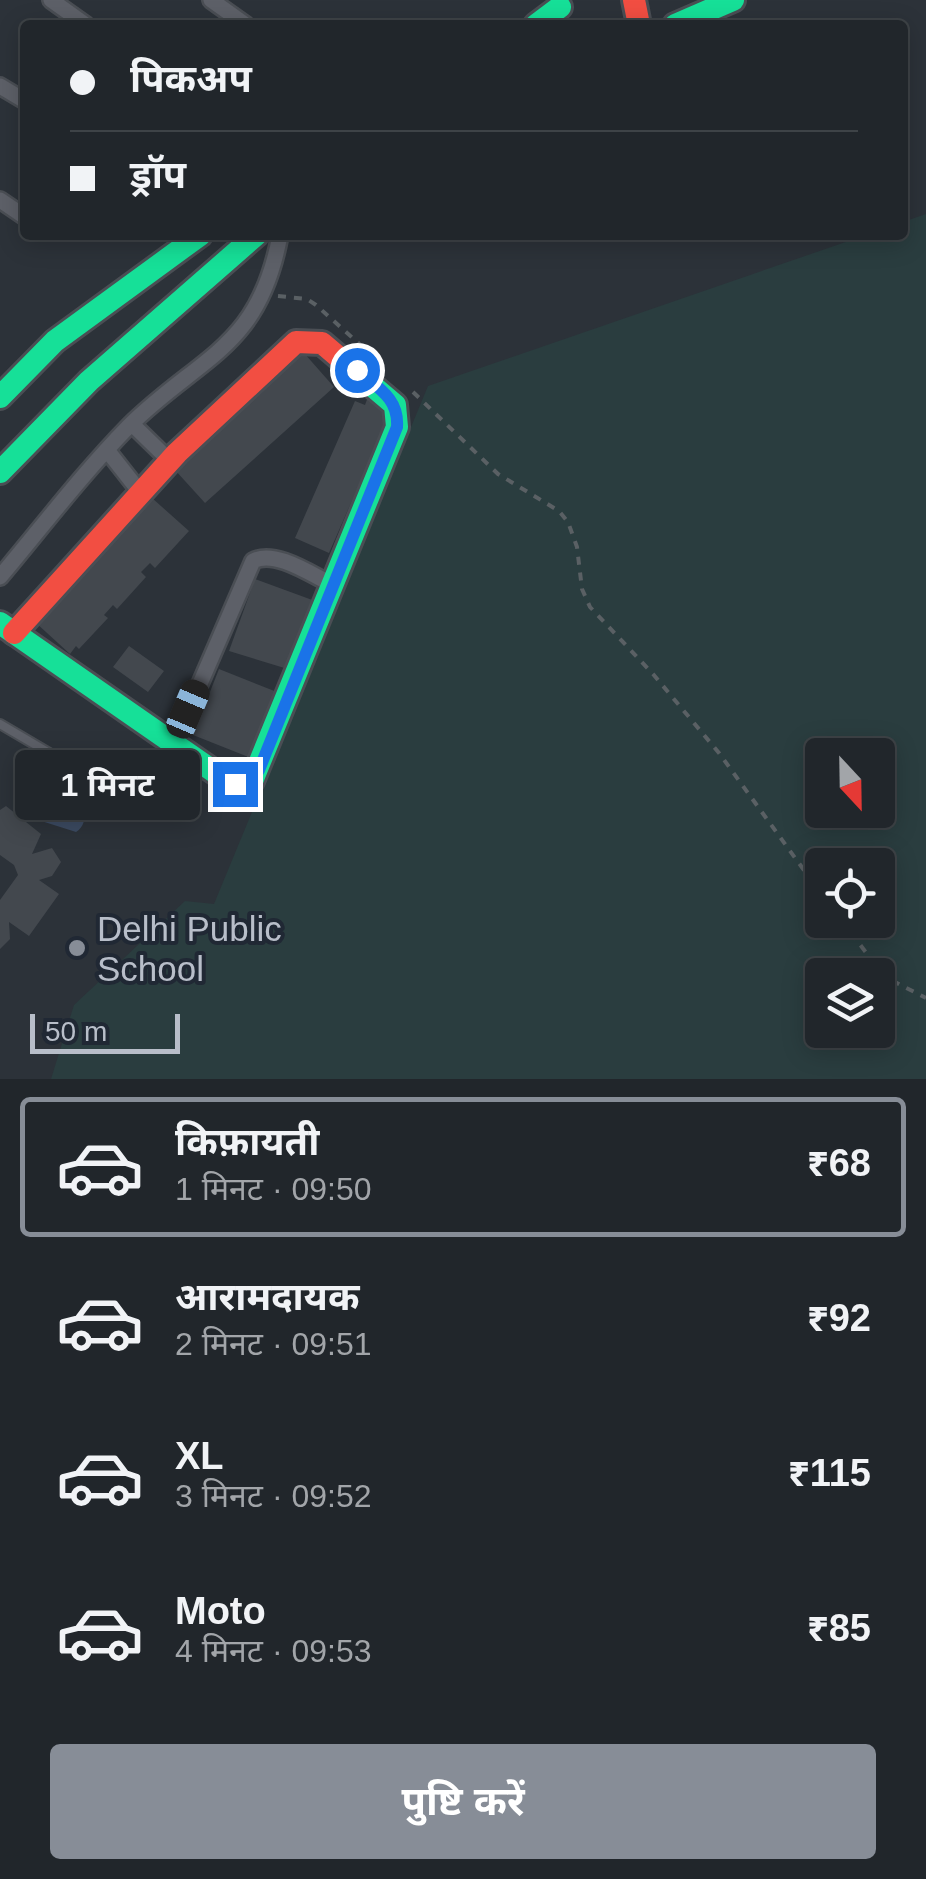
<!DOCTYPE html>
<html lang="hi">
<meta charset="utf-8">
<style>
:root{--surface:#21262b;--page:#2d3237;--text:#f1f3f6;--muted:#a2a5a9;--line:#3e4347;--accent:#878d97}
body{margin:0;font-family:Helvetica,"Noto Sans Devanagari",sans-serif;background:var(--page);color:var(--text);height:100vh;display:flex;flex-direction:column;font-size:38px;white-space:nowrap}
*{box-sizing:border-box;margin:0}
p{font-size:32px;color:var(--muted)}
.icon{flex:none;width:55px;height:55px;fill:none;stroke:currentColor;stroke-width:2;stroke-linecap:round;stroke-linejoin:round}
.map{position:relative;height:1079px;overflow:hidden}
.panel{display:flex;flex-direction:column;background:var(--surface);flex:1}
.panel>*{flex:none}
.top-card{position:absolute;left:20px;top:20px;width:888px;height:220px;border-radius:10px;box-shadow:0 5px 25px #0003,0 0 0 2px var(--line);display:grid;align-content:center;height:220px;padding:0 50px;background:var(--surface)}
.needle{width:65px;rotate:158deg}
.controls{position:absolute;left:805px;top:738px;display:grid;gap:20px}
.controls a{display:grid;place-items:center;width:90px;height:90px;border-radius:10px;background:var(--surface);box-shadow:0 5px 25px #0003,0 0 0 2px var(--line);font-size:50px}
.scale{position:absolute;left:30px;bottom:25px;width:150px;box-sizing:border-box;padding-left:10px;border:5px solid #b8bec9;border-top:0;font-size:28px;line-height:35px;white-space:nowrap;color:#b8bec9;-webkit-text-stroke:8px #202834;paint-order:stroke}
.end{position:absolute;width:45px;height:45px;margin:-22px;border:12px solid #1a73e8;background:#fff;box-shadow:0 0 0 5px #fff}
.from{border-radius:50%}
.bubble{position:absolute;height:70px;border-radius:10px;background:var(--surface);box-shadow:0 5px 25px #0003,0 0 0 2px var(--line);font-size:32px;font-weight:700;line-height:70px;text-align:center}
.car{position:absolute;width:30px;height:60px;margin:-30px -15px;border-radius:12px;box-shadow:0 0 8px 2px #0007;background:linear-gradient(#222 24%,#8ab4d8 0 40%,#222 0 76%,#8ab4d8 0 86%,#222 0)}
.top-card b{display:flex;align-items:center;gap:35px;height:95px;font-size:38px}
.top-card b+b{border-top:2px solid var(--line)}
.top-card i{width:25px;height:25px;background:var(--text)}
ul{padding:18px 0 0;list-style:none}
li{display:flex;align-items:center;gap:30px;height:140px;margin:0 20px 15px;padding:0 30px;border:5px solid transparent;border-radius:10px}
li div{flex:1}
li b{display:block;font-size:38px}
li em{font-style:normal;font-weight:700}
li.active{border-color:var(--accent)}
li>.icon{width:90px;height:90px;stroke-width:1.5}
.action{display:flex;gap:20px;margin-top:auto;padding:20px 50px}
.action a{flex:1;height:115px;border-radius:10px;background:var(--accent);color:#fff;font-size:40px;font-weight:700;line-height:115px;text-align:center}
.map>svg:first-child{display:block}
.green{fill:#2a3d3f;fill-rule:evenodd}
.water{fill:#3c4b62}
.building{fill:#43484e}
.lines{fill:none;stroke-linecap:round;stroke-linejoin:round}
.lane-casing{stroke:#4a4e54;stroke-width:12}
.street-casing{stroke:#4a4e54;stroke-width:20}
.fast-casing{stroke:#4a4e54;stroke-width:28}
.jam-casing{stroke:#4a4e54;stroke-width:28}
.path{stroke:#5a6064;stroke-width:4;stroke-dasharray:8 8;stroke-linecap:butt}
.lane{stroke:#5d6068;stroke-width:8}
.street{stroke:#5d6068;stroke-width:15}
.fast{stroke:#16e098;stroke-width:22}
.jam{stroke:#f24e42;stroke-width:22}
.route{stroke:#1a73e8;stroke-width:12}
.poi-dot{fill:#878d97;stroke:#202834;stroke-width:4}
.labels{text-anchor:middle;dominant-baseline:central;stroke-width:8;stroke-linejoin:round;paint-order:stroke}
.poi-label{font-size:35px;fill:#b8bec9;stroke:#202834;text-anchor:start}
</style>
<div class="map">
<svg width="926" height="1079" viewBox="0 0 926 1079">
<rect width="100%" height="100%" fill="#2c3239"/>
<path class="green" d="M926,214V1079H51L74,1005L185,901L214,904L428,386L866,235H902L903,222ZM822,755H878V810H822ZM822,865H878V920H822ZM822,975H878V1030H822Z"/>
<path class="water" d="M42,796L83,809C86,818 84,827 76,832L35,819V801Z"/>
<path class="building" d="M296,353H304L334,387L205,503L175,470L269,377L284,370Z
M369,394L390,414L329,553L295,538L355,401L365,405Z
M152,498L189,531L155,568L150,563L141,572L146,577L117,609L113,605L104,615L108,618L79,649L76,646L70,654L35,622L146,499Z
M255,579L315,601L291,670L229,651Z
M129,646L164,671L148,692L113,667Z
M219,669L282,694L256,760L193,735Z
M6,806L41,834L32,854L52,848L61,862L52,876L39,880L59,894L29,936L9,922L10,939L0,949V900L18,875L14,865L0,855V810Z"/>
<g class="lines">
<g class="lane-casing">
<path id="lane" d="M0,724L114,791"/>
</g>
<g class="street-casing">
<path id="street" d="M51,0L86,25
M211,0L246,25
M0,86L25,101
M0,200L25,217
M132,424L170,461
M107,450L140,492
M0,577C42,527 83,473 129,426C201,355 259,349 280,235
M174,744L253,561C275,549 312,575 333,585"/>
</g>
<g class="fast-casing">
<path id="fast" d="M536,25L560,7
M675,25L733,0
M0,397L55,341L200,235
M0,472L89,381L256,235
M0,623L226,780L235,785L252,781L397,427L395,405L349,366"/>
</g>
<g class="jam-casing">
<path id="jam" d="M634,0L639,25
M14,633L177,453L296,342L322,343L349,366"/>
</g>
<path class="path" d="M278,296L307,299L316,305L376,359
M413,392L498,474L559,511L568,522L577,547L582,589L590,607L653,674L719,753L822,895
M841,920L885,977L926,998"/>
<use href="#lane" class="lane"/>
<use href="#street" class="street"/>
<use href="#fast" class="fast"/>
<use href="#jam" class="jam"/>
</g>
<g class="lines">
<path class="route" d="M235,784L252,781L259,770L397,427C399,398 378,388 357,370"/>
</g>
<circle class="poi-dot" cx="77" cy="948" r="10"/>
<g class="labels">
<g class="poi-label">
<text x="97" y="928">Delhi Public<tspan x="97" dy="40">School</tspan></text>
</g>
</g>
</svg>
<div class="controls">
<a><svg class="needle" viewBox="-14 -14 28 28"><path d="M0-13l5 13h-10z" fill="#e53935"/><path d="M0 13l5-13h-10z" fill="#a2a5a9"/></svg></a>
<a><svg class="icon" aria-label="locate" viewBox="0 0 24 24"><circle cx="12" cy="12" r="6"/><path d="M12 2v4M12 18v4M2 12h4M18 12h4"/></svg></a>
<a><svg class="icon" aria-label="layers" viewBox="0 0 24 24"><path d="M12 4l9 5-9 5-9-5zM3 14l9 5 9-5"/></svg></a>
</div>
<div class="scale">50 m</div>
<i class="end from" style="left:357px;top:370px"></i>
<i class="end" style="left:235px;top:784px"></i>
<div class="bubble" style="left:15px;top:750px;width:185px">1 मिनट</div>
<i class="car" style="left:188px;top:709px;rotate:23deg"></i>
<div class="top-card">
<b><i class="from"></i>पिकअप</b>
<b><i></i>ड्रॉप</b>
</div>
</div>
<section class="panel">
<ul>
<li class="active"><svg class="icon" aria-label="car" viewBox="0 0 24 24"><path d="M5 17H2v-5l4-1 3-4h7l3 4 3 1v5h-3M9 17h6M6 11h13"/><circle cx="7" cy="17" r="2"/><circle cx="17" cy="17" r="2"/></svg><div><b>किफ़ायती</b><p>1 मिनट · 09:50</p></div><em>₹68</em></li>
<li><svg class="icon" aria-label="car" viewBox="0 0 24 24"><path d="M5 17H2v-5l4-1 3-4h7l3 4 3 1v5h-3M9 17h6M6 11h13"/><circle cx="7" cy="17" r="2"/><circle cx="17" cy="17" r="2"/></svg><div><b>आरामदायक</b><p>2 मिनट · 09:51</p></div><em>₹92</em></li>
<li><svg class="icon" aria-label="car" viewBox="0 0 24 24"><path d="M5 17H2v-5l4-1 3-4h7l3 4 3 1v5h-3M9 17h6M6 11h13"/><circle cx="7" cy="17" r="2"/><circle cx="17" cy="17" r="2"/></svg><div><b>XL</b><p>3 मिनट · 09:52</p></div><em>₹115</em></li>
<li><svg class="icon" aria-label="car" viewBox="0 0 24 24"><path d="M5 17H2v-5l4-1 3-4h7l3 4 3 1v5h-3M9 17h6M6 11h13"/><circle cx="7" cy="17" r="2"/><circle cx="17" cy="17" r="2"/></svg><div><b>Moto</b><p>4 मिनट · 09:53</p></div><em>₹85</em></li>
</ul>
<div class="action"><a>पुष्टि करें</a></div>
</section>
